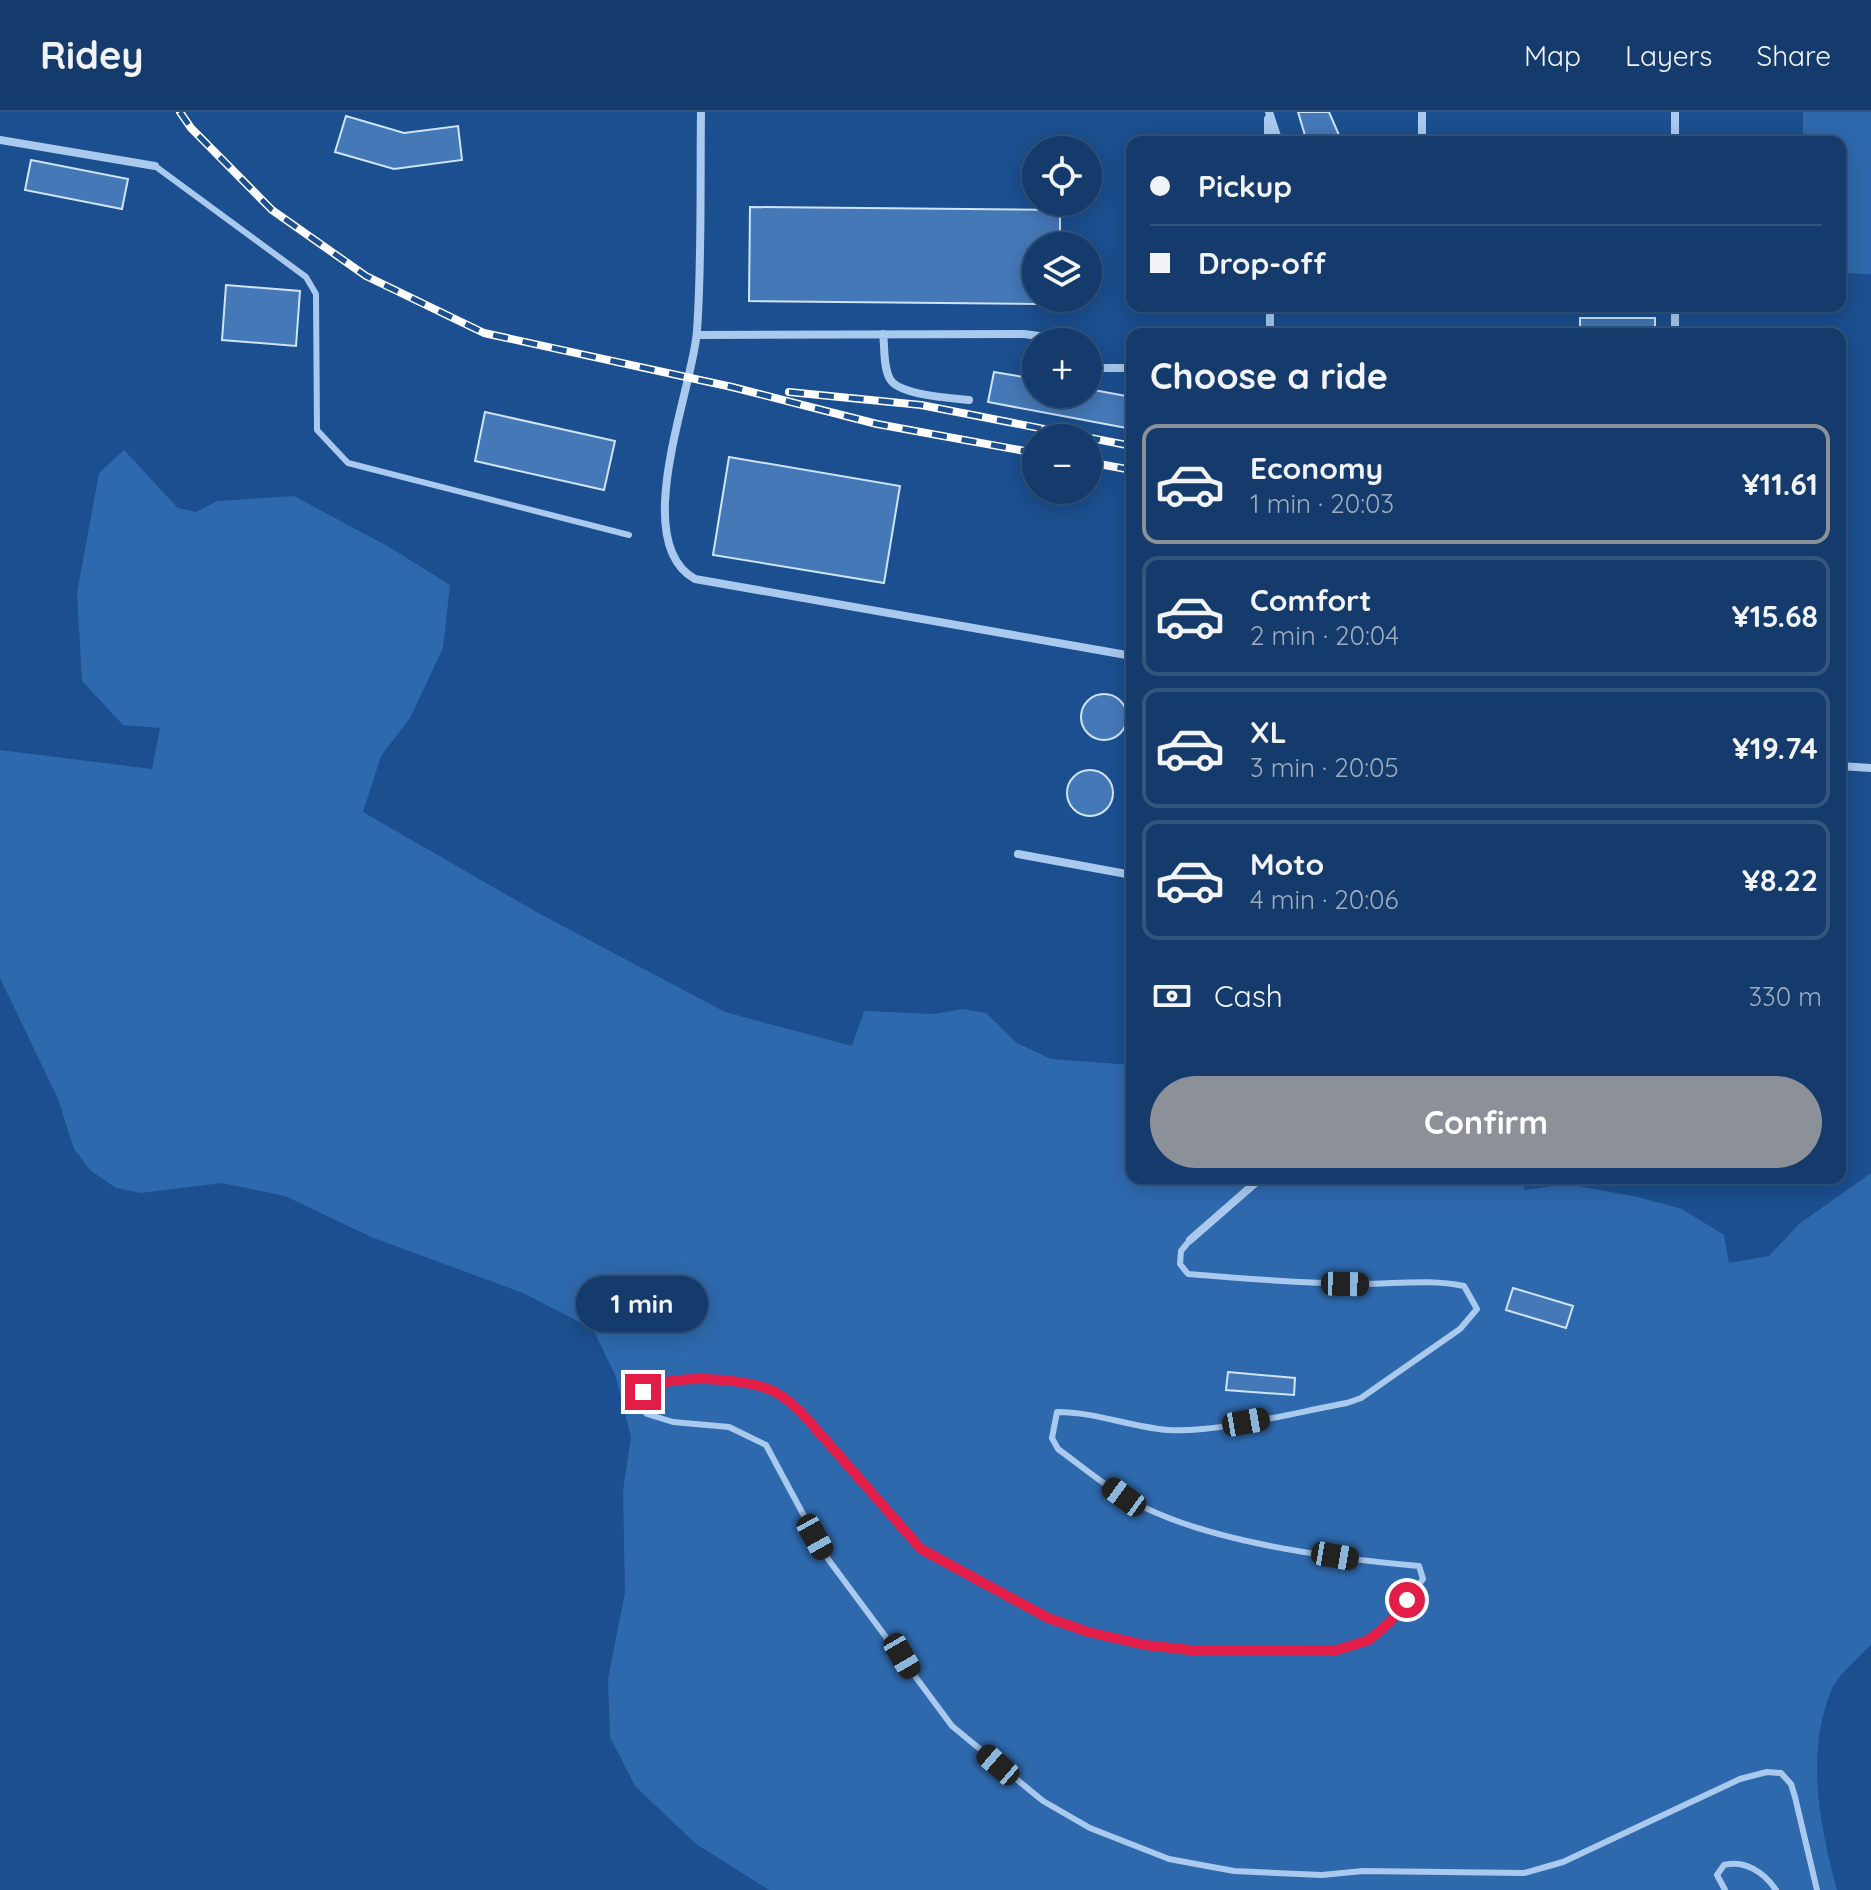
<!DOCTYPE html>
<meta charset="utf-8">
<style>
:root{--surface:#143b6b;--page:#214673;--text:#f1f3f6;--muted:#9dadc1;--line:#33557e;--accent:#8c9099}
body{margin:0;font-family:Quicksand,sans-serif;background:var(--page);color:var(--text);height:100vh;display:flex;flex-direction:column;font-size:30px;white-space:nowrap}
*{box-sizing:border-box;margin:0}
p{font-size:26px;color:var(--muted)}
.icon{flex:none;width:44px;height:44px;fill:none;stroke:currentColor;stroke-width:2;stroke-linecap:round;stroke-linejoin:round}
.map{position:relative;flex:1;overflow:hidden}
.panel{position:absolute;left:1126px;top:216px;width:720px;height:856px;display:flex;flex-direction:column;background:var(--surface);border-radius:16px;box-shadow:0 4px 20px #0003,0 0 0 2px var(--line)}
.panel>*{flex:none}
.banner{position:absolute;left:1126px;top:24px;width:720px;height:176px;border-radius:16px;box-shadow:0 4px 20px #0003,0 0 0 2px var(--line);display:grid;align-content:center;height:176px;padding:0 24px;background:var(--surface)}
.tools{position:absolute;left:1022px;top:24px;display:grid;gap:16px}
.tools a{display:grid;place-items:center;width:80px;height:80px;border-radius:50%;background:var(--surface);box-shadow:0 4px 20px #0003,0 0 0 2px var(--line);font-size:40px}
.end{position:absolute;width:36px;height:36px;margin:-18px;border:10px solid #e11d48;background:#fff;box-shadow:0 0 0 4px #fff}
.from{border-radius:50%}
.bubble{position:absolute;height:56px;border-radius:28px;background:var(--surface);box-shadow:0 4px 20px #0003,0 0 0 2px var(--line);font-size:26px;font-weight:700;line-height:56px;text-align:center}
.car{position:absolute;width:24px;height:48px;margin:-24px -12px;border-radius:10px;box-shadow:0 0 6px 2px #0007;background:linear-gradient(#222 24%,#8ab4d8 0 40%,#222 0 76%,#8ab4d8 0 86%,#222 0)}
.banner b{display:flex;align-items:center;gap:28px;height:76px;font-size:30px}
.banner b+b{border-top:2px solid var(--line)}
.banner i{width:20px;height:20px;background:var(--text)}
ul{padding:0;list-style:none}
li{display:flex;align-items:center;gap:24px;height:120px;margin:0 16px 12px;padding:0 8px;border:4px solid var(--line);border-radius:16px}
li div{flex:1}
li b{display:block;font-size:30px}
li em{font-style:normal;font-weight:700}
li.active{border-color:var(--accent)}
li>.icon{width:72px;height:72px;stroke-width:1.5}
h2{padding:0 24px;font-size:36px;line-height:96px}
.pay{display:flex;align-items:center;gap:20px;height:88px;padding:0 24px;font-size:30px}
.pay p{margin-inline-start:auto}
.cta{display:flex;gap:16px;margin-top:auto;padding:16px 24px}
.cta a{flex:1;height:92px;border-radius:48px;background:var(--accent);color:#fff;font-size:32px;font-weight:700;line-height:92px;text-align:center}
header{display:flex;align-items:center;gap:48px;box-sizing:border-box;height:112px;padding:0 40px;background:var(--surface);border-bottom:2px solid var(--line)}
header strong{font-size:38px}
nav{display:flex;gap:44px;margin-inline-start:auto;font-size:28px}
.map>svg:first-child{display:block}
.green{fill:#2e69ad}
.building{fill:#4478b7;stroke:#cfe3fa;stroke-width:2}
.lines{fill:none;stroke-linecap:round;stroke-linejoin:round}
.lane{stroke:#a9c9ee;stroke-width:6}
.street{stroke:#a9c9ee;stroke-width:8}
.rail-casing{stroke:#fff;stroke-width:8}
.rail{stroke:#1b4f8f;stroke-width:5;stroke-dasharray:15;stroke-linecap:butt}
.route{stroke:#e11d48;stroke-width:10}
</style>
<header>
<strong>Ridey</strong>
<nav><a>Map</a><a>Layers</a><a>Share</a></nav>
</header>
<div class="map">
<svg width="1871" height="1778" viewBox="0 0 1871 1778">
<rect width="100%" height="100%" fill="#1b4f8f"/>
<path class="green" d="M1803,0H1871V162L1840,161V30H1803Z
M124,338L178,396L196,400L217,389L294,384L389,435L450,473L443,536L410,606L381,644L363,700L540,802L725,900L852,934L864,899L934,902L963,897L986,901L1017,931L1051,947L1132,953V1066H1284L1280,1075L1307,1066H1523L1524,1078L1567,1072L1638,1085L1682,1097L1724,1123L1729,1151L1769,1144L1799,1112L1871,1061V1532C1859,1546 1838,1562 1831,1579C1805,1643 1820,1714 1837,1778H769L696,1732L635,1674L610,1625L608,1567L625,1480L623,1378L631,1325L616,1265L593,1217L523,1181L371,1125L285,1084L222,1071L141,1081L116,1076L91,1059L74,1037L58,987L0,866V638L152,657L160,616L123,613L82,569L77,481L99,361Z"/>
<path class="building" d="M1298,0H1329L1342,30H1307Z
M346,4L404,21L458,14L462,48L394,57L335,40Z
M31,48L128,67L122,97L25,78Z
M750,95L1060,98V134H1036V192L749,189Z
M226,173L300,179L296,234L222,228Z
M1580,206H1655V222H1580Z
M994,260L1036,267V282H1088V277L1132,285V317L988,290Z
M485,300L615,329L604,378L475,349Z
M729,345L900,374L884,471L713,443Z
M1081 605a23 23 0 1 1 46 0a23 23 0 1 1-46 0Z
M1067 681a23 23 0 1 1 46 0a23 23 0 1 1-46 0Z
M1513,1176L1573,1194L1566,1216L1506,1198Z
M1228,1260L1295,1266L1294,1283L1226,1278Z"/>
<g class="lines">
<path class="lane" d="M155,54L306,165L316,182L317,318L348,351L629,423
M1190,1128L1181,1139L1180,1152L1188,1162C1246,1167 1303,1171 1360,1172C1396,1172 1430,1167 1464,1174L1477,1197L1460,1217L1361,1286L1347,1291C1297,1300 1217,1321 1168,1318C1130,1315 1096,1300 1057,1300L1052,1326L1058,1337C1080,1353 1100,1370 1123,1384C1199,1430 1331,1446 1419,1454L1423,1467L1390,1510L1369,1528L1337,1538L1199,1539L1145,1533L1088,1520L1048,1506L921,1437L801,1300C792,1292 783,1283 771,1278C750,1269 671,1262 652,1273C644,1277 641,1284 637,1292L647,1302L673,1310L729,1315L766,1333L825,1443L952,1614L1043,1689L1090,1716L1169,1747L1234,1759L1322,1763L1363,1759L1524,1761L1563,1750L1740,1667L1767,1660L1781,1661L1791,1672L1795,1685L1817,1778
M1725,1778L1717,1763L1724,1753C1745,1748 1764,1760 1776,1778"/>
<path class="street" d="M701,0C700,73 702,147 697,219C693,277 628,430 695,467L1132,544
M1269,0L1279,30
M1268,7V30
M0,28L155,54
M1422,30V0
M1675,30V0
M1270,194V222
M883,222C885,236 883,255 890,267C898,283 951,286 969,288
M1675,222V194
M697,223L1024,222L1047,225L1054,230
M1088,250L1102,256H1132
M1840,654L1871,656
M1018,742L1132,763
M1190,1128L1261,1066"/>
<g class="rail-casing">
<path id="rail" d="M180,0L191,16L272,98L366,164L484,221L732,275L877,312L1036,341
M789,280L921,293L1132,334
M1088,350L1132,358"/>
</g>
<use href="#rail" class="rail"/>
</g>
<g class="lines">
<path class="route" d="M643,1280C667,1260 742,1266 771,1278C783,1283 792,1292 801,1300L921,1437L1048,1506L1088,1520L1145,1533L1199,1539L1337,1538L1369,1528L1390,1510L1407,1488"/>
</g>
</svg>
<div class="tools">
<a><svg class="icon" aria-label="locate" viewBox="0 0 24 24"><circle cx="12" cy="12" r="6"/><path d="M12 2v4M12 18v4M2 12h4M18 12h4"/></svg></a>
<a><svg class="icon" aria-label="layers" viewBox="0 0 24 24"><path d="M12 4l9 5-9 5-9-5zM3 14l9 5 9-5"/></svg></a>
<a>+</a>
<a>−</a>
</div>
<i class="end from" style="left:1407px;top:1488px"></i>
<i class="end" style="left:643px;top:1280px"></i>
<div class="bubble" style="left:576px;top:1164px;width:132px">1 min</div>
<i class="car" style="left:1345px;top:1172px;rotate:91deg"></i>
<i class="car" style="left:1246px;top:1310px;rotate:80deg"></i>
<i class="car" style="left:1124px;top:1385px;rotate:306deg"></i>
<i class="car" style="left:815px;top:1425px;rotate:151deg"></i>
<i class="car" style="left:1335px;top:1444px;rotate:100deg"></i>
<i class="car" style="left:902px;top:1544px;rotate:150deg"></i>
<i class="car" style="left:998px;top:1653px;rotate:311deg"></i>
<div class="banner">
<b><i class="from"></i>Pickup</b>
<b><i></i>Drop-off</b>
</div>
<section class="panel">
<h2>Choose a ride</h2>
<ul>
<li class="active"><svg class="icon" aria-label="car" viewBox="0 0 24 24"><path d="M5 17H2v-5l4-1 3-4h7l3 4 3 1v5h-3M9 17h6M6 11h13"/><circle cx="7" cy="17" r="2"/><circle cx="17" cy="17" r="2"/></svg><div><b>Economy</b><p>1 min · 20:03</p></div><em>¥11.61</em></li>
<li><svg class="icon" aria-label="car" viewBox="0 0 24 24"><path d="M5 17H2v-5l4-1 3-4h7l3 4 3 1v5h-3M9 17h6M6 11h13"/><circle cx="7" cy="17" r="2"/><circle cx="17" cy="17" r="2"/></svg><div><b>Comfort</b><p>2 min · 20:04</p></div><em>¥15.68</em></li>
<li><svg class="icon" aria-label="car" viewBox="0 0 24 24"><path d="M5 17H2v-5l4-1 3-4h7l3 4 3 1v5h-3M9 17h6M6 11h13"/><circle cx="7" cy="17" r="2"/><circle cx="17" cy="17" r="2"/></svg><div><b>XL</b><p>3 min · 20:05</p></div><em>¥19.74</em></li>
<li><svg class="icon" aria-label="car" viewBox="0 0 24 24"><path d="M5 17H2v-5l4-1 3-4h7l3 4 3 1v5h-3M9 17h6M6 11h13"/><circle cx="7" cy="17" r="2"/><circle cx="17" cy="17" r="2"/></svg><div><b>Moto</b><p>4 min · 20:06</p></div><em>¥8.22</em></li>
</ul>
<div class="pay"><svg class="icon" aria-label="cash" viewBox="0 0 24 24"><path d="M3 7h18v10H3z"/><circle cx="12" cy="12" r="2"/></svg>Cash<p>330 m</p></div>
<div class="cta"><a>Confirm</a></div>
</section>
</div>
